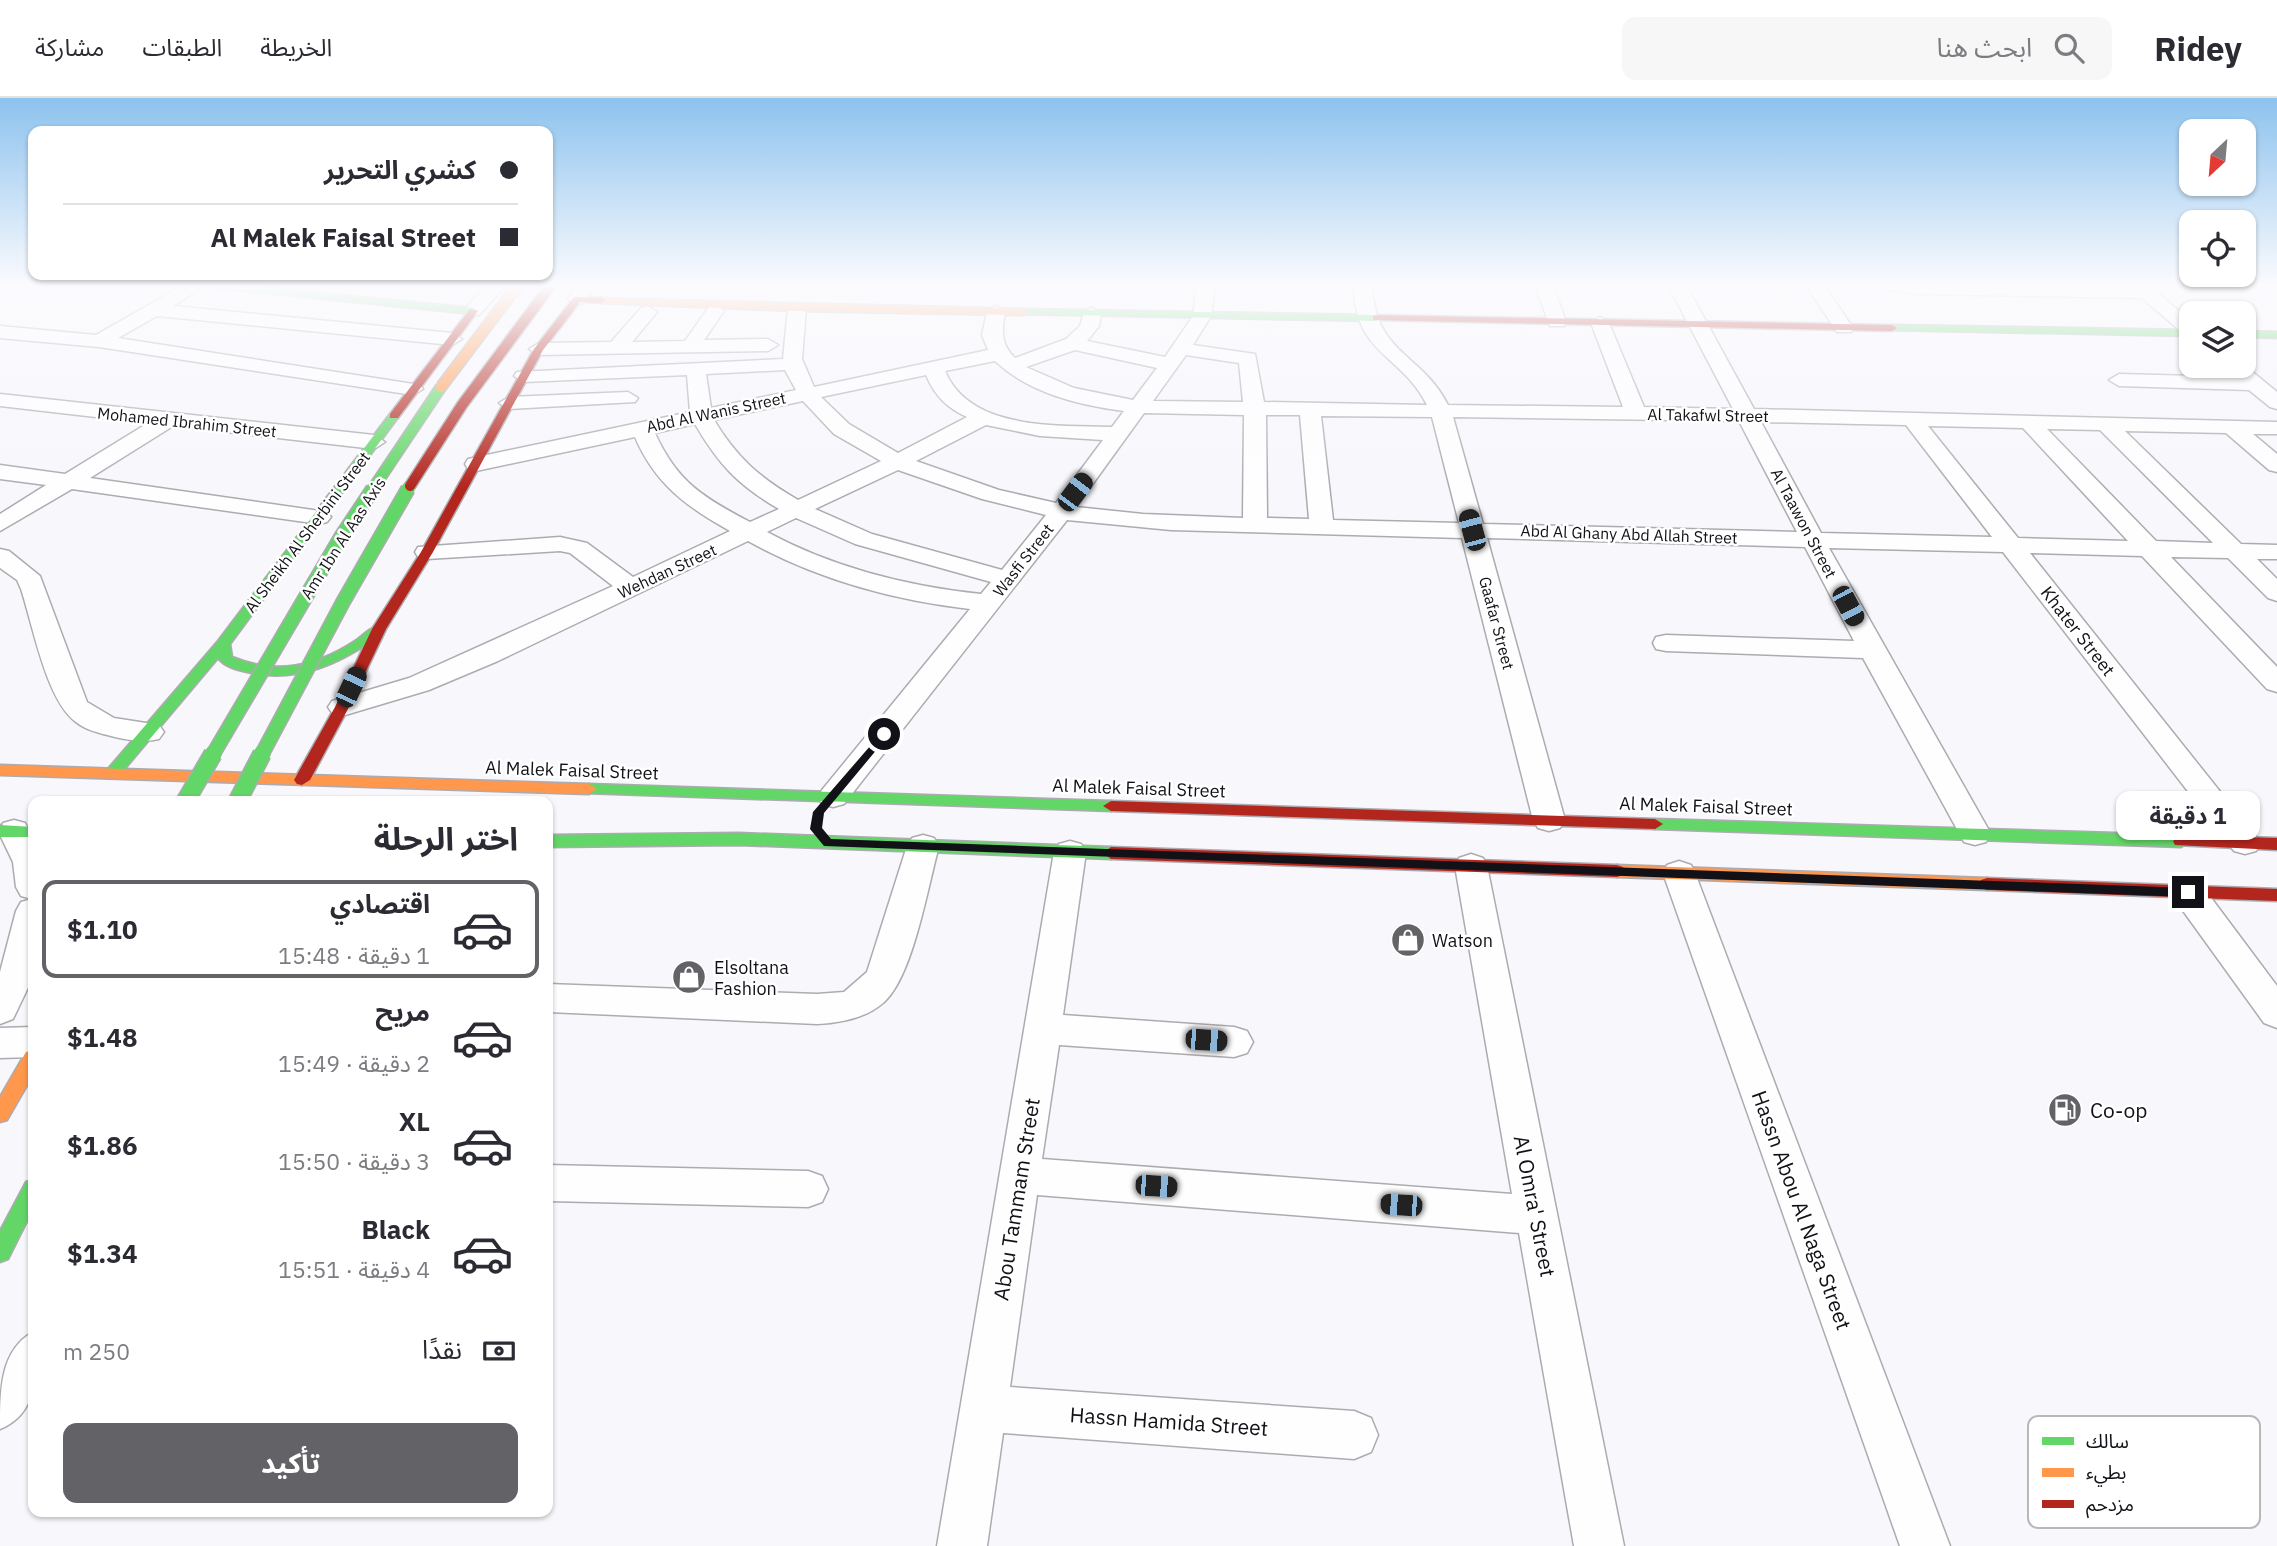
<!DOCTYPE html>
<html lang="ar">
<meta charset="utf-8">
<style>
:root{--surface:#fff;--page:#f7f7f7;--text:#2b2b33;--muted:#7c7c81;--line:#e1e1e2;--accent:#626267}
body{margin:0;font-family:"IBM Plex Sans","Noto Sans Arabic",sans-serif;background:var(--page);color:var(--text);direction:rtl;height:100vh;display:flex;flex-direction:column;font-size:26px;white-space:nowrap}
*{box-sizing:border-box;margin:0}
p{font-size:23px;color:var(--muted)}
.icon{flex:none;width:38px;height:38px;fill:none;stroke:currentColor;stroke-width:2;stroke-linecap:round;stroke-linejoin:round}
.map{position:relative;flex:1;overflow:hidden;direction:ltr}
.panel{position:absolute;left:28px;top:698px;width:525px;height:721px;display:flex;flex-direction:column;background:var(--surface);border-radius:14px;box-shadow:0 2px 5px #0004;direction:rtl}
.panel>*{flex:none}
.guide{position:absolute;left:28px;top:28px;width:525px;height:154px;border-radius:14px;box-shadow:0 2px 5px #0004;direction:rtl;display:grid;align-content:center;height:154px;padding:0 35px;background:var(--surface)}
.needle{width:46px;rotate:206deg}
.tools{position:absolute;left:2179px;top:21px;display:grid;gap:14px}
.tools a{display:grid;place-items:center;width:77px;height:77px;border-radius:14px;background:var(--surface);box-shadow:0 2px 5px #0004;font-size:35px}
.end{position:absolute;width:32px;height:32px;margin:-16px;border:9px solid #121117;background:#fff;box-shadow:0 0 0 4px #fff}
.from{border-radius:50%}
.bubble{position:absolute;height:49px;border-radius:14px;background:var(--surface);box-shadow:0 2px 5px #0004;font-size:23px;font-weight:700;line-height:49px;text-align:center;direction:rtl}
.car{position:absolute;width:21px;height:42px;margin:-21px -10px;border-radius:9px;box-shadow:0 0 5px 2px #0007;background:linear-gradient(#222 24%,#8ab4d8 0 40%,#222 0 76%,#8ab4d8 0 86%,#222 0)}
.guide b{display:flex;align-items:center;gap:24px;height:66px;font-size:26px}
.guide b+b{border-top:2px solid var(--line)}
.guide i{width:18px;height:18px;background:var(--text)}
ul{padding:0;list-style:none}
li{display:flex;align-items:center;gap:21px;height:98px;margin:0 14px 10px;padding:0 21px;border:4px solid transparent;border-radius:14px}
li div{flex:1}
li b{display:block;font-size:26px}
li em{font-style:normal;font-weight:700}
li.selected{border-color:var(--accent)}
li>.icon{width:63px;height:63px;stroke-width:1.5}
h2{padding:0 35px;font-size:32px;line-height:84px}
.pay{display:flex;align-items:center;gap:18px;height:77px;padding:0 35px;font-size:26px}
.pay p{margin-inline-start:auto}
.primary-button{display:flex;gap:14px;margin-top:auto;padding:14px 35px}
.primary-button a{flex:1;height:80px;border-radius:14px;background:var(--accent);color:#fff;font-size:28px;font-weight:700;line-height:80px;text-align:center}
header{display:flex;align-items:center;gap:42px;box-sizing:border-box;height:98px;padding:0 35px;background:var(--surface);border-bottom:2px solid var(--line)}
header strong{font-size:33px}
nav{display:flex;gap:38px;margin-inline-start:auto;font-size:24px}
.search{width:490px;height:63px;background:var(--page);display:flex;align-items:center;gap:18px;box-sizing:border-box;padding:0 24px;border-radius:14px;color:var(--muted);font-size:26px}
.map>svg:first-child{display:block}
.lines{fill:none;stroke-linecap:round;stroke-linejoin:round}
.street-casing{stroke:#acabb0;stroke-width:3}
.fast-casing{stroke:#acabb0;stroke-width:3}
.slow-casing{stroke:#acabb0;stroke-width:3}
.jam-casing{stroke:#acabb0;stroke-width:3}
.street{fill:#fefeff;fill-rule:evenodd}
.fast{fill:#63d668;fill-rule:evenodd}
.slow{fill:#ff974d;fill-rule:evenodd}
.jam{fill:#b3261e;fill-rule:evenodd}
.fast-bridge-far2-casing{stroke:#acabb0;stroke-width:13;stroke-linecap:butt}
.fast-bridge-far1-casing{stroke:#acabb0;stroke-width:16;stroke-linecap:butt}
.fast-bridge-casing{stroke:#acabb0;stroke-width:20;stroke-linecap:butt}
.slow-bridge-casing{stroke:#acabb0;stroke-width:13;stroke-linecap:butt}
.jam-bridge-casing{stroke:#acabb0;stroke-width:13;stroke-linecap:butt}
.fast-bridge-far2{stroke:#63d668;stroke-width:10}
.fast-bridge-far1{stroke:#63d668;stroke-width:13}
.fast-bridge{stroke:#63d668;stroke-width:17}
.slow-bridge{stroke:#ff974d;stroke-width:10}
.jam-bridge{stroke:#b3261e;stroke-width:10}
.route{fill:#121117}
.labels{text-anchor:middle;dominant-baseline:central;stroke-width:5;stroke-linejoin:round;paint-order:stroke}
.far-street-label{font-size:16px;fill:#121117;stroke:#fff}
.street-label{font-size:18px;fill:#121117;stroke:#fff}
.poi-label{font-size:18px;fill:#121117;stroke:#fff;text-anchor:start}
.near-poi-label{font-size:21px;fill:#121117;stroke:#fff;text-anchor:start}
.near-street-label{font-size:21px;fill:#121117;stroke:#fff}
.key{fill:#fff;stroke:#b8b8b9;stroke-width:2}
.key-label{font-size:19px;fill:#121117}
</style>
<header>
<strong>Ridey</strong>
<div class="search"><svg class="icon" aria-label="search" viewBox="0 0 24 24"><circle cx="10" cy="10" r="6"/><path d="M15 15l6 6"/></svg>ابحث هنا</div>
<nav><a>الخريطة</a><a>الطبقات</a><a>مشاركة</a></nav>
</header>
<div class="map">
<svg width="2277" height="1448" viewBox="0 0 2277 1448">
<rect width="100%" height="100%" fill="#f7f7fc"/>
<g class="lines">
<g class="street-casing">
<path id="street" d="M184,187H206L173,208L452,235L462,241L452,247L157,218L118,240L420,287L423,291L413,297L99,249L0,240V228L96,237Z
M487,187H506L479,217H467L464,213L467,209Z
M577,187H595L583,205L577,206L568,201Z
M1197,187H1215L1211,218L1193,247L1255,256L1264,304L1427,307C1402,256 1354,257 1354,187H1372C1375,257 1421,254 1448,307L1623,309L1591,225L1600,219L1609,225L1644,309L1733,311L1668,187H1686L1754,311L2277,324V336H2253L2277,356V374L2269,372L2226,335L2125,333L2241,446L2277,447V461H2257L2277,481V503L2268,500L2228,460L2171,459L2277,569V594L2267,591L2142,458L2030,455L2261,745L2256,753L2245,756L2234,753L2003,454L1829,450L1991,736L1986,744L1975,747L1964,744L1863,560L1666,553L1656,551L1653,545L1656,539L1666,537L1854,543L1805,449L1487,440L1565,722L1560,730L1549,733L1538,730L1533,722L1462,440L1171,432L1067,422L844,706L833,709L822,706L818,699L822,692L970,511C893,502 816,481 748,443L498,563L429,592L342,618L332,615L328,609L332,603L409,580L613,488L570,455L560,453L427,461L418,459L415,454L418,449L560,439L587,445L633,479L730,433C687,409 655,386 635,339L476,373L468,371L465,366L468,361L690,314L687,277L524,284L514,278L517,274L783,261L788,210L797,205L806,210L802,261L814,289L988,252L982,237L987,214L996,208L1005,214C1002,232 1000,246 1015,260L1066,241L1080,228L1085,212L1092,210L1101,216L1099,228L1087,243L1165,259L1193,218ZM1075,252L1157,270L1133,302L1074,290L1026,269ZM1186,257L1239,265L1243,304L1153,303ZM995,263C1029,295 1078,307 1124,313L1112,329C1058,327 970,333 945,273ZM785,272L796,292L711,310L706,276ZM926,277C935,298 947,310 967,319L898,355L849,326L821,299ZM803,303L834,336L881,363L798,402C760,380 737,360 714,322ZM1144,315L1244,317L1243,420L1143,416L1076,409ZM1266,317H1300L1309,421L1267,420ZM1321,318L1432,319L1459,425L1333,422ZM1453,319L1739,323L1797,434L1483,426ZM1761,324L1906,327L1992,439L1821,435ZM695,326C719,367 738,387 779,411L750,424C704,400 677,384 655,335ZM986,327L1040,338L1103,342L1056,405L999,392L916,363ZM1928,328L2023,330L2128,443L2018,440ZM2047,331L2100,332L2213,445L2156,443ZM898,372L982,401L1046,417L1002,472L872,436L815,411ZM796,420L855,446L991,484L981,496C906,488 834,470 767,434Z
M1535,187H1553L1566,224L1564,228H1550Z
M1806,187H1824L1853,230L1851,234H1837Z
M1882,187L2130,189L2128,187H2148L2191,223V238L2184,236L2142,200L1914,196L1885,191Z
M715,207L724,213L704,242L768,241L778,247L768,253L539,257L529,251L539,245L611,244L641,210L648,208L657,214L632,244L685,243L709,209Z
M2244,267L2277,294V311L2270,309L2249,292L2119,288L2109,282L2119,276L2235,279L2228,272L2231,268Z
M628,294L638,300L635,304L509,311L499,305L509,299Z
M0,296L374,337L385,344L374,351L173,328L90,380L327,414L331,419L327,424L319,426L72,391L0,433V416L46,387L0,381V367L65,376L148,325L0,308Z
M0,451L9,453L40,478L87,604L114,620L159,627L164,634L159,641C144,645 127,642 111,638C99,635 86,632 76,624C46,602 33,527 21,491L17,482L0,470Z
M14,722L25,725L33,740V879L13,921L0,926V874L16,813L21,804L32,801L21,798L16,789L13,764L0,737L3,725Z
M923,737L934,740L939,748C928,787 913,880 883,905C866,920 839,925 817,926L548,914V886L817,896L844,894L867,874L907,748L912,740Z
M1070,743L1081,746L1086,754L1063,917L1234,929L1247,933L1253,944L1247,955L1234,959L1059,947L1042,1061L1512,1096L1455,768L1459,760L1471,756L1483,760L1487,768L1624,1448H1574L1519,1135L1037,1097L1010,1289L1354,1313L1371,1320L1378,1337L1371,1354L1354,1361L1003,1335L987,1448H937L1054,754L1059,746Z
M1679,763L1691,767L1695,775L1950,1448H1900L1663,775L1667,767Z
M2188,782L2200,785L2277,888V930L2264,925L2176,803L2171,794L2176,785Z
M33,929V959L0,960V930Z
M548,1067L808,1073L822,1078L828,1091L822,1104L808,1109L548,1103Z
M33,1234C35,1273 41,1314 0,1331C0,1293 0,1252 33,1234Z"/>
</g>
<g class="fast-casing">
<path id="fast" d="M212,187H240L473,210L478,213L473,216L216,190Z
M1023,211L1376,217L1381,220L1376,223L1020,216L1018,214Z
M1892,227L2191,232V238L1889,232L1887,230Z
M2244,233L2277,234V240L2244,239Z
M390,316L399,318L230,546L232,559C276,577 315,569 355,543C364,537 371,527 383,529V535C342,565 298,586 247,574C237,572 224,568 218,560L117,680H107L104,676L107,672L218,543Z
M589,686L1111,703L1119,708L1111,713L584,695L581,691L584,687Z
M1655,721L2181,737L2189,743L2181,749L1655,731L1647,726Z
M0,727L33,729V739H0Z
M739,735L1111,749L1119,755L1111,761L739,747L548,749V737Z
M33,1082V1111L8,1161L0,1164V1133L26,1084Z"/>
</g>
<g class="slow-casing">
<path id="slow" d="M598,200L1023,211L1028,214L1023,217L797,213L601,205L598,204Z
M0,667L589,686L597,691L589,696L0,677Z
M1617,767L1987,780L1993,782L1995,786L1993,790L1987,792L1617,779L1611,777L1609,773L1611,769Z
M33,952V977L7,1022L0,1024V999L26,954Z"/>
</g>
<g class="jam-casing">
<path id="jam" d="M574,199H601L606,202L601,205L580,204L543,252L433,454L386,531L349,609L310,682L302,687L297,686L294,682L335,609L372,531L421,454L534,251Z
M470,211L478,213L398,320H390V316Z
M1376,217L1892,227L1897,230L1892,233L1373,222V218Z
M1111,703L1655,721L1663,726L1655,731L1111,713L1103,708Z
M2181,737L2277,740V752L2175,747L2173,743Z
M1111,749L1617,767L1623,769L1625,773L1623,777L1617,779L1111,761L1103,755Z
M1987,780L2277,791V803L1987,792L1981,790L1979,786L1981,782Z"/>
</g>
<use href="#street" class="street"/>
<use href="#fast" class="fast"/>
<use href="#slow" class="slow"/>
<use href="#jam" class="jam"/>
<g class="fast-bridge-far2-casing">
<path id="fast-bridge-far2" d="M372,392L441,289
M407,392L410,388"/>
</g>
<g class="fast-bridge-far1-casing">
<path id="fast-bridge-far1" d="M212,658L341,439L373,391
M261,658L343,504L408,391"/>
</g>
<g class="fast-bridge-casing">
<path id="fast-bridge" d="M185,704L213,656
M237,704L262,656"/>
</g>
<g class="slow-bridge-casing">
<path id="slow-bridge" d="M441,289L518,187"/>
</g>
<g class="jam-bridge-casing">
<path id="jam-bridge" d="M410,388L462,307L551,187"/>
</g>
<use href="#fast-bridge-far2" class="fast-bridge-far2"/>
<use href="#fast-bridge-far1" class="fast-bridge-far1"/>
<use href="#fast-bridge" class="fast-bridge"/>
<use href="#slow-bridge" class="slow-bridge"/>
<use href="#jam-bridge" class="jam-bridge"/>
</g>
<linearGradient id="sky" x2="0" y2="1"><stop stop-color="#8dc2ee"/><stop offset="0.48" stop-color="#fbfbfe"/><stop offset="1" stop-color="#fbfbfe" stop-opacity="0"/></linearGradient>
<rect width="2277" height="390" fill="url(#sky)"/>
<path class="route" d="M884,632L890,636L888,638L824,715L822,730L831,741L2188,790L2194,794L2188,799L824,748L810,731L813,714Z"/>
<defs>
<g id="shop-disc" transform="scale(1.75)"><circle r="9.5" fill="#626267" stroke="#fff"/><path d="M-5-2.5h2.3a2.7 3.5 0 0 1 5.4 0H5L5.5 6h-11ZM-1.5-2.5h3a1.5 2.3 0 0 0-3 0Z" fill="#fff"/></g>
<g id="fuel-disc" transform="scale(1.75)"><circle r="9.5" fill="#626267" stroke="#fff"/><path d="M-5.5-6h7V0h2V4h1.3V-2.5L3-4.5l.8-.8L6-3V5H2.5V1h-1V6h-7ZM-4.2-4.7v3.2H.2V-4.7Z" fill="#fff"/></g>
</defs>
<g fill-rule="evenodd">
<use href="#shop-disc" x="1408" y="842"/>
<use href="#shop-disc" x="689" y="879"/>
<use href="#fuel-disc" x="2065" y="1012"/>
</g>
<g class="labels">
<g class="far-street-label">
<text transform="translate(716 314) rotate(-12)">Abd Al Wanis Street</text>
<text transform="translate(1708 317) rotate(1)">Al Takafwl Street</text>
<text transform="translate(187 324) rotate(6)">Mohamed Ibrahim Street</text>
<text transform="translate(1804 425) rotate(62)">Al Taawon Street</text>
<text transform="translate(307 434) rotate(-53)">Al Sheikh Al Sherbini Street</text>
<text transform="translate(1629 436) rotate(2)">Abd Al Ghany Abd Allah Street</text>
<text transform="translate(343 440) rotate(-57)">Amr Ibn Al Aas Axis</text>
<text transform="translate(1023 462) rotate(-52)">Wasfi Street</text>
<text transform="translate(667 473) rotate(-25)">Wehdan Street</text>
<text transform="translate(1497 525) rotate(75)">Gaafar Street</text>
</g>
<g class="street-label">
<text transform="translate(2078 533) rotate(52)">Khater Street</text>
<text transform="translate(572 672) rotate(2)">Al Malek Faisal Street</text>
<text transform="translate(1139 690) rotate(2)">Al Malek Faisal Street</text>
<text transform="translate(1706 708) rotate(2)">Al Malek Faisal Street</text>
</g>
<g class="poi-label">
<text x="1432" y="842">Watson</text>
<text x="714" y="869">Elsoltana<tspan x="714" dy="21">Fashion</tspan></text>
</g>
<g class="near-poi-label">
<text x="2090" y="1012">Co-op</text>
</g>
<g class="near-street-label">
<text transform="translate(1016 1101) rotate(-81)">Abou Tammam Street</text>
<text transform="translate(1535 1108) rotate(79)">Al Omra' Street</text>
<text transform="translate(1802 1112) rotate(70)">Hassn Abou Al Naga Street</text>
<text transform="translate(1169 1323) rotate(4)">Hassn Hamida Street</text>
</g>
</g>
<rect x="2028" y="1318" width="232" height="112" rx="10" class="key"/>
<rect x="2042" y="1339" width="32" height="8" fill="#63d668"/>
<rect x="2042" y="1370" width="32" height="9" fill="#ff974d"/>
<rect x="2042" y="1402" width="32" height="8" fill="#b3261e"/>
<g class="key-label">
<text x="2086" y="1350">سالك</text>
<text x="2086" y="1381">بطيء</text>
<text x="2086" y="1413">مزدحم</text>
</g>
</svg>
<div class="tools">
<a><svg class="needle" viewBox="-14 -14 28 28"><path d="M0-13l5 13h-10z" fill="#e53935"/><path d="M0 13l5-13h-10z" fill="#7c7c81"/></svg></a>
<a><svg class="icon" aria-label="locate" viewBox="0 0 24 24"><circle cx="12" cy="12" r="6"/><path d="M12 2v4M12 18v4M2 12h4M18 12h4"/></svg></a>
<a><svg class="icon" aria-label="layers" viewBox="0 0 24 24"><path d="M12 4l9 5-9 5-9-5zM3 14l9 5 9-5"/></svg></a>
</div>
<i class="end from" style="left:884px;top:636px"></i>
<i class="end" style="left:2188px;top:794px"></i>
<div class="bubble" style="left:2116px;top:693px;width:144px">1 دقيقة</div>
<i class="car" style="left:1075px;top:394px;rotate:37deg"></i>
<i class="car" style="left:1472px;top:432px;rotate:345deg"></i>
<i class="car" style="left:1848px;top:508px;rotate:152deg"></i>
<i class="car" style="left:351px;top:589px;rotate:25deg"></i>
<i class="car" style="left:1206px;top:942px;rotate:94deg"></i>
<i class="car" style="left:1156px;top:1088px;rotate:94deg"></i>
<i class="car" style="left:1401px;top:1107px;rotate:274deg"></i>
<div class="guide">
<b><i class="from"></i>كشري التحرير</b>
<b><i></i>Al Malek Faisal Street</b>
</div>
<section class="panel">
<h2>اختر الرحلة</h2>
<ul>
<li class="selected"><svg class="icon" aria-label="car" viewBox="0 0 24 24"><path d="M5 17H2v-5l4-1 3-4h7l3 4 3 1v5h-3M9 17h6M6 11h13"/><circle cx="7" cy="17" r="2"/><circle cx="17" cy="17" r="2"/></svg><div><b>اقتصادي</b><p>1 دقيقة · 15:48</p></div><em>$1.10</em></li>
<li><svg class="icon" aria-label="car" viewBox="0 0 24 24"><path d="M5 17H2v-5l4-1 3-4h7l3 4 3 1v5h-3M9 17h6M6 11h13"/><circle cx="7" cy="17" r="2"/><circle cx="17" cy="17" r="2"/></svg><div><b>مريح</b><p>2 دقيقة · 15:49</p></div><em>$1.48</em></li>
<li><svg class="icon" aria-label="car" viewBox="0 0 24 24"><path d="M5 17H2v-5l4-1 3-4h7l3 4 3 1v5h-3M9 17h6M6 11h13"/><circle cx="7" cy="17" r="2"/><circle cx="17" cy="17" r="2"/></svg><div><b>XL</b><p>3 دقيقة · 15:50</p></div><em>$1.86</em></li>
<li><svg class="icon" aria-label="car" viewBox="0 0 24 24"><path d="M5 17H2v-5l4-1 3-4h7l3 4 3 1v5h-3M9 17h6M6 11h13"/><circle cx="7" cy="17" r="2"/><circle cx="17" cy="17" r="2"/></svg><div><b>Black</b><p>4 دقيقة · 15:51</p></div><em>$1.34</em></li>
</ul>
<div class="pay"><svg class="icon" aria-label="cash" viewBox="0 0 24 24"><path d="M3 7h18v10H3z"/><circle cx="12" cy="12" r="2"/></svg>نقدًا<p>250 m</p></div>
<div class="primary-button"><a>تأكيد</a></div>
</section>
</div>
